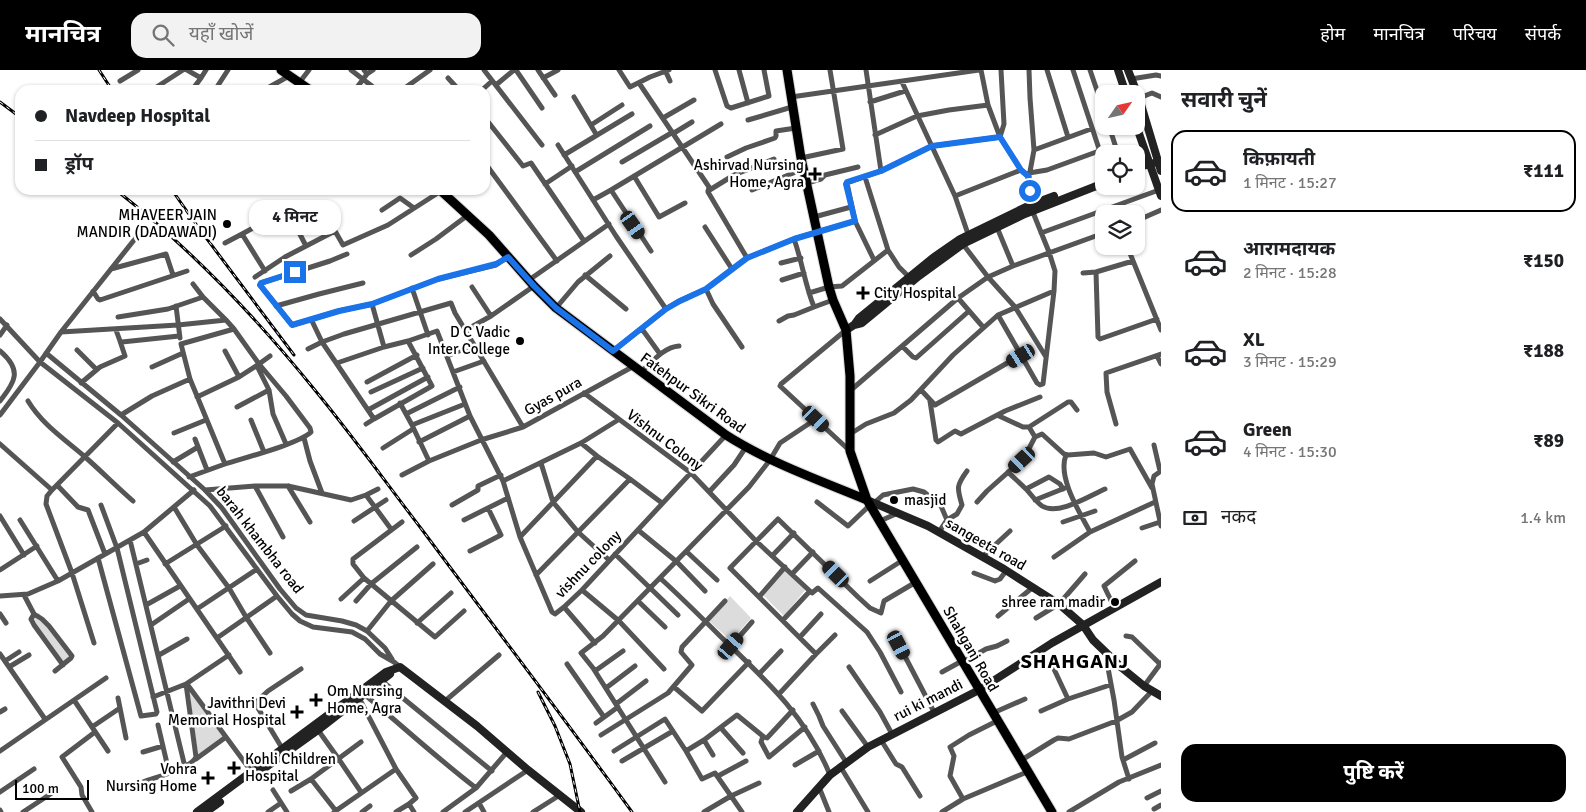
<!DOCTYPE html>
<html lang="hi">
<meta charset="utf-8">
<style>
:root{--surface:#fff;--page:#f2f2f2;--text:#202124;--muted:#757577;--line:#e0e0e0;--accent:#000}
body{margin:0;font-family:Signika,"Noto Sans Devanagari",sans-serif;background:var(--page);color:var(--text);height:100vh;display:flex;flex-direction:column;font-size:19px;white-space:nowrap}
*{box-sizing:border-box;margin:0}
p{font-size:16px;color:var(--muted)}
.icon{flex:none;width:28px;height:28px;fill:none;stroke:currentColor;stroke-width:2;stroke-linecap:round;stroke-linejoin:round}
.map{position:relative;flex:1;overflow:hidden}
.panel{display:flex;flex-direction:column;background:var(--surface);width:425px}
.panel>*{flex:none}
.top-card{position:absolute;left:15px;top:15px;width:475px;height:110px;border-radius:15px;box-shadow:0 1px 4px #0004;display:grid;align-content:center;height:110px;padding:0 20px;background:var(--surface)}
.needle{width:32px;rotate:56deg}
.tools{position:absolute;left:1095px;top:15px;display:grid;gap:10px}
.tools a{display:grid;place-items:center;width:50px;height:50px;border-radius:10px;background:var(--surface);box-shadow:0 1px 4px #0004;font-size:25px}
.scale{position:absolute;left:15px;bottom:12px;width:74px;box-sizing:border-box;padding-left:5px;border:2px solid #000;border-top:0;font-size:14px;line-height:18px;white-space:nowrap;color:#000;-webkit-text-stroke:4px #fff;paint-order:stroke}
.end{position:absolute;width:22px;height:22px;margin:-11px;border:6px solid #1a73e8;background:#fff;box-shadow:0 0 0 2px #fff}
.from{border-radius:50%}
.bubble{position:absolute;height:35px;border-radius:15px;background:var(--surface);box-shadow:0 1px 4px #0004;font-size:16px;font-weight:700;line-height:35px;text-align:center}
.car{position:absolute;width:15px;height:30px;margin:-15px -8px;border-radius:6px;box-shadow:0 0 4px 1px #0007;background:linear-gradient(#222 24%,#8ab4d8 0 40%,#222 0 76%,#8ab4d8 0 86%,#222 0)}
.top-card b{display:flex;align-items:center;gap:18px;height:48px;font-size:19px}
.top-card b+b{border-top:1px solid var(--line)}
.top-card i{width:12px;height:12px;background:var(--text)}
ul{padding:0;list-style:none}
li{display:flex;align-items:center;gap:15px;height:82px;margin:0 10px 8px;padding:0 10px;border:2px solid transparent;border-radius:15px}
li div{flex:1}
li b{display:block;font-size:19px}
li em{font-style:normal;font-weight:700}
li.on{border-color:var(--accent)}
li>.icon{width:45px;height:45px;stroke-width:1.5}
h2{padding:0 20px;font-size:22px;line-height:60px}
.pay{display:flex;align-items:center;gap:12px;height:55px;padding:0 20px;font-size:19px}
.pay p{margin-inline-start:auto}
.cta{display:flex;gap:10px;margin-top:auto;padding:10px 20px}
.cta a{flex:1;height:58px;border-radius:15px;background:var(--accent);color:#fff;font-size:20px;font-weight:700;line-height:58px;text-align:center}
header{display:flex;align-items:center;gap:30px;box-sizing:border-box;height:70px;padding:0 25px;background:var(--accent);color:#fff}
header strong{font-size:24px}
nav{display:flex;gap:28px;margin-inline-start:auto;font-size:18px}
.search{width:350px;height:45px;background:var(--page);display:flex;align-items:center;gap:12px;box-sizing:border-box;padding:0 18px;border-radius:15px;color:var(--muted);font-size:19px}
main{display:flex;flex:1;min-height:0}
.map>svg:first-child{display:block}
.green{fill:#dcdcdc}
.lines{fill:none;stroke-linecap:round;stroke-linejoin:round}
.primary-casing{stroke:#dbdbdb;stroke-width:11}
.street{stroke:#555;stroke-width:5}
.secondary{stroke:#222;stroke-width:8}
.primary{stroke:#000;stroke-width:9}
.rail-casing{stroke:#000;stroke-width:3}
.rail{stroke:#fff;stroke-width:1;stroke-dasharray:4;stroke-linecap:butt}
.route{stroke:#1a73e8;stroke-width:6}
.poi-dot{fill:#000;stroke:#fff;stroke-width:2}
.labels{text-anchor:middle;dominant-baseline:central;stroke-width:5;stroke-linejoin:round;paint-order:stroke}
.poi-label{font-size:15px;fill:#000;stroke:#fff;text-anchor:end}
.street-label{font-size:15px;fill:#000;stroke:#fff}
.district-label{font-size:20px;font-weight:bold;letter-spacing:1px;fill:#000;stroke:#fff}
</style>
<header>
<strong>मानचित्र</strong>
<div class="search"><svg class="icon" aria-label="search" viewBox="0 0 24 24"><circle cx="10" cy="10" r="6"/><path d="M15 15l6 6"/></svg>यहाँ खोजें</div>
<nav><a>होम</a><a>मानचित्र</a><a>परिचय</a><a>संपर्क</a></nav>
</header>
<main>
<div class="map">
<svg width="1161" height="742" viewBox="0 0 1161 742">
<rect width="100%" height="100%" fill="#fff"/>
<path class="green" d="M781,498L806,519L784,546L760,522Z
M730,526L751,548L731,571L708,550Z
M39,543L71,587L61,596L28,550Z
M189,619L224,668L198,685Z"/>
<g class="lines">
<g class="primary-casing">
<path id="primary" d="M281,0L310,20
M787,0L801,88L829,217L833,230L846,260L850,306V381L867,430L1052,742
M440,120L489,165L534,216L556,238L726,365C770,393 819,410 867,430"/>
</g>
<path class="street" d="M187,0L201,8L192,20
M351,0L377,20
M364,0L367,4L373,0
M484,0L542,75
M516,0L542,38
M538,0L555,25
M619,0L630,17L650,7L669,0
M665,0L670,11
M715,0L727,36L731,38L769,26L764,0
M739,0L748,33
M866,0L881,101
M981,0L988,35L1000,67L1021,100L1029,107L1030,135L1049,182L1055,201L1054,221L1043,314L1040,315L1037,313L998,245
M1047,0L1068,67
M1073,0L1104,94
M1090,0L1104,41
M201,8L206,0
M448,8L459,20
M543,8L558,0
M1131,9L1156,5L1161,6
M120,11L138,0
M902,12L955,126L968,164
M299,13L309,0
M639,13L709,117L708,122L747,188
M496,15L514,0
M152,20L183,0
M215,20L228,0
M264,20L289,6
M355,20L367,4
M402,20L430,0
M482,20L492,11
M574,27L596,64
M791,27L979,0
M1139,28L1152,23L1161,27
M870,32L905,21
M485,48L523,96L531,93L584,171
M663,48L694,30
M748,50L792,37
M591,55L622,35
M1109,56L1118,84
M674,63L692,52
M875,65L917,46L949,40L988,35
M558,75L616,166L666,239
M1034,80L1091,59
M564,85L632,44
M727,87L746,78L775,68L776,66V61L796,58
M801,88L843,79L830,0
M622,92L673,62
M485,93L557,191
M575,102L650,56
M1029,103L1047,100L1099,81
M634,106L659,147L685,133
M865,107L888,180L899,197L909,207
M1029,107L1034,80L1030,28L1029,0
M807,113L821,109L825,105L858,97
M545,114L572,96
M752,120L803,99
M708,121L734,105L774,89
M955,126L1021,100
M593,130L611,120
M382,140L400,128L414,138
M814,147L851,137
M1136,151L1161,140
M996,155L1013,196
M705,157L732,199
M1041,163L1159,120
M794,169C802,191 805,215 814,237L833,230
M225,173L242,164
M962,173L988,207L1015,237L1046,287
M306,176L290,145L320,136L335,161
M1127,176L1161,260
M651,181L611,120L721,54
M347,184L330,191L261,213L260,215L292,255L339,241L372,234L438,209L496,195L508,187
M411,185L436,169L468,145
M874,190L855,151L847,113L881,101L932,76L1000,67L1004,54L1001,0
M1133,191L1096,202L1098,267L1100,269L1157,249
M781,193L801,188
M111,199L166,184L173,205
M265,201L242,164L255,157L290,145
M1083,203L1096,202
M585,205L626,239
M255,207L285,187L335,161L343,175L388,155L441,121
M529,210L609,154
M782,210L804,203
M193,214L203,227
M472,217L491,246L534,216
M412,218L428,265
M706,219L713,234L742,277
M93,221L98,229L100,230L187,201
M809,223L829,217L842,216L888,180
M958,228L983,257
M372,234L384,277
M176,236L180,268
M276,236L319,224L363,213
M556,238L578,212L610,186
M0,249L40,292L118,353L210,436L277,526L292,544L300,551L313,557L352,562L365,569L380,584L394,592L400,597
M311,249L322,272L374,349
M779,251L788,246L794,245L814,237
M642,259L660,284
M116,260L120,271L122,272L179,266
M466,260L491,246
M846,260L781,314L780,316L850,381
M61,262L178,255L226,250L203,227L168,239L118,247
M0,265L7,255
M408,271L437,261L470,346L503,411L520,467L552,542L555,544L564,537L582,520L726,365
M902,276L913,287L916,288L969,241
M308,279L322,272L344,264L451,233L455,243L523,357
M77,280L96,299
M0,281C22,300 16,311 0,331
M225,281L239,307
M613,281L666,239L679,231L706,219L747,188L794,169L855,151
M46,283L121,345L205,420L222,438L280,519L296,538L306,545L342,551L356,555L367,561L385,578L392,589
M447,286L474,275
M1157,286L1161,294
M337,293L384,277L408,271L432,316L374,349L366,354
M257,296L269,320L273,344L286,374
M152,297L183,283
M453,302L484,291
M641,302C652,292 664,277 679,276
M367,312L417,285
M81,313L100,297L125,286L120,271
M851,320L958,228L988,207L1013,196L1104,163
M921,320L935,335L1021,285
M371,322L423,298
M584,323L691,403L756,471L812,523L818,518L867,562L880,582L901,622
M197,327L239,307L259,294L234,259L226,250
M28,331C42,354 63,368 84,386C100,400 116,416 133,431
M930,331L936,370L938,372L955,361L961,364L1005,341L1040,327
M400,333L412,355L429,391
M237,337L269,320
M368,340L428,307
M406,344L460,317
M0,345L40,292L61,262L142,160
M121,345L152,326L190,309
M997,345L1023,357H1029
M251,350L264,382
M1116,354L1107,322L1106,303L1161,284
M412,355L465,334
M174,363L206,350
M850,364L866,354L894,343L911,330L953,285L998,245L1054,221
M1035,367L1042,364L1064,384L1068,385L1094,383L1106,387L1130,379L1152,418
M304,368L310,391L322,423
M195,369L207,400
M419,372L470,346
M581,373L597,386L630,409
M0,374L52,420
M1154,375L1160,401
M383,378L413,359
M1066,385C1057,407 1080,443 1090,462
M173,392L198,377
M541,393L553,432L578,462L609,490
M225,394C243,388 299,374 311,362L310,358L286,326L259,294L270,286
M1161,401L1154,406L1152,414L1161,456
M1008,402C1014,408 1020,413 1026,419C1031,424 1035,431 1042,436C1058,446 1089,426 1105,419
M402,405L429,391L481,370L523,357L634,296
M189,407L225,394L190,309L181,274L234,259
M503,411L581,373L618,350
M57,415L78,437L88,440L105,484
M255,416L283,467
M288,416L310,452
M1026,419L1049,407L1060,414L1063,419
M205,420L255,416H288L351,430L366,425L378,419
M709,422L734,395L746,377
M366,425L391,459
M1035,430L1065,418
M817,432L848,456L870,435
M977,432L987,421L1024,388L1035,367L1029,357L1068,332H1071L1077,340
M874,433L883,425L913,419L924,422L941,436L947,450L939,462
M452,435L478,420V416L501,405
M174,437L197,475L229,518L246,547L270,583
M0,446L24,485
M20,450L58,511
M464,450L508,428
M947,450L957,444L962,435C957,418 956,416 967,401
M354,451L386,430
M880,451L898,443
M402,452L353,489V494L364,508L435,567L464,541
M1063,452L1095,441
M1142,458L1160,452
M638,460L677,492L705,521
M144,462L240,602
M520,467L597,386
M130,470L185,697
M470,481L501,465L488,438
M687,482L717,510
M615,484L678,545
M772,486L794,463
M982,487L1010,461
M1054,487L1090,462L1155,432
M98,488L141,646L156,644L157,642L117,478L101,435
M136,494L147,490
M165,494L226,456
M0,500L37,476
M974,503L995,511L1000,509L1006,501
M792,504L813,482
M536,505L630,409L662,433
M660,508C681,527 701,547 721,567C766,610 806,646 830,705
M870,511L903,490
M582,520L619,551L664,599
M24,525L34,544L42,549L49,556L72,586L71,588L55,601
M0,526L28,524L58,511L144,462L194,420
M759,527L785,497
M341,529L364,508
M356,531L371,514L417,477
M638,531L665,557
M146,535L180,516
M564,537L595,573
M1114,537L1104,516L1135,491
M197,539L257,499
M0,544L6,553
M34,544L31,549L34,555L63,595
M998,546L1032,518
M1036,548L1059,534L1085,504
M783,550L810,521
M417,553L451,523
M151,555L189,529
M367,561L391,531L433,494
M1126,566L1132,567L1160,594
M800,567L821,544
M217,568L277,526
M94,573L72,503L46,434L47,426L52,420L118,353
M899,575L934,642
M731,576L752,552
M1105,582L1114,630L1122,687L1129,709
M0,584L45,649
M816,584L730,498L778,449L858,527L870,538L881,543L884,531L916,512
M159,585L187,569
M5,591L19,582
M963,592L986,579L997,576L1007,571
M567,594L604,647
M9,597L29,585
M849,597L880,642L892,664
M1053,597L1068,629
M595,601L623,581
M942,602L962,591
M760,603L781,581
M382,611L492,701
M187,614L251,701
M1144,616L1161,593
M674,617L702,641L749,592
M606,618L635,596
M364,624C401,655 437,688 476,718
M779,624L816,584L835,565
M153,627L186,614L229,585
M118,628L126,668
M359,628L396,699L416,728L409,734
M74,630L108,681
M445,631L499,585
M616,634L646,611
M813,634L819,646L823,656L846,692
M842,641L868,677
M1041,641L1068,629L1110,615
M0,642L5,639
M993,643L1025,629
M596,653L618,637
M158,655L169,702
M92,657L120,638
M721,658L743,683
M318,660L338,688L361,722
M601,665L668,623L692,595L681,582L682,577L725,531
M763,666L761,672L769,687L805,657
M704,670L713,685
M881,670L896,694L902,697L920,726
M282,678L255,633L268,621L301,599
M0,681L106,608
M614,681L665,649L686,681L702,709L715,703L731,726L759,713
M686,681L704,670L737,645L764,667L767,668L793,640
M143,682L163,676
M196,689L226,667
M1123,690L1155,673
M622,691L673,661
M1020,691L1054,670L1058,668L1069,669L1116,651L1132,642L1152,621
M795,695L819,681
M840,696L868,742
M718,706L746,691
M311,709L336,741
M143,712C156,707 190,699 196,687L186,614
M665,712L593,598L581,583L603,566L749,417L770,390L780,373L816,349
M819,717L829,742
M273,720L287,742
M291,721L311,709L361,672
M0,722L34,699
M1147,728L1161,721
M963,729L950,706L954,686L950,677L969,665L997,651
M479,733L484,742
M1154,739L1161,735
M0,740L1,742
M23,742L52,723
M92,742L82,725L81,717L62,687L95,662
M268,742L281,733
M334,742L396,699
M362,742L370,736
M396,742L409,734L414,742
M443,742L476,718L507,682
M465,742L528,700
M533,742L560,725
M704,742L731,726L742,742
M942,742L963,729L1027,702
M1069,742L1119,712L1161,695"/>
<path class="secondary" d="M1118,0L1126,24
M1128,0L1139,28L1161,101
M1136,55L1161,126
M1136,102L1143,96L1154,93
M854,255L859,248L934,187L960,169L1030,135L1054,126
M846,260L854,255L862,253L919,206L963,174L1025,144L1104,113
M867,430L928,456L1004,499L1059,534L1083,555L1093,570L1122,598L1144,616L1161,626
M255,705L318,660L390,604
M197,742L386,602L400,597L477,656L528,700L581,742
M206,742L220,732
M797,742L830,705L868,677L979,620L1052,573L1161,512"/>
<use href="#primary" class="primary"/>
<g class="rail-casing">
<path id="rail" d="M99,0L112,20
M0,32L20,47
M116,120C190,178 255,246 314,319C352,365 387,414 423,461C493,555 564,648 632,742
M172,120L198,157L294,285
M538,622L555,656L570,694L580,742"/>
</g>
<use href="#rail" class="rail"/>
</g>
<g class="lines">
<path class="route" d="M295,202L261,213L260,215L292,255L339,241L372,234L438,209L496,194L508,187L534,216L556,238L613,281L666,239L680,231L706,219L747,188L794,169L855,151L846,114L847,112L881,101L932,76L1000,67L1021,100L1028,106L1030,121"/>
</g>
<g class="poi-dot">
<path d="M812.5 96.5h5v5h5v5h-5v5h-5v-5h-5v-5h5z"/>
<circle cx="227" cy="154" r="5"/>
<path d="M860.5 215.5h5v5h5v5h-5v5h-5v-5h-5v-5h5z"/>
<circle cx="520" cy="271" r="5"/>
<circle cx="894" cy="430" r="5"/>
<circle cx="1115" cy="532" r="5"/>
<path d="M313.5 622.5h5v5h5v5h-5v5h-5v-5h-5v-5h5z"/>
<path d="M294.5 634.5h5v5h5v5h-5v5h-5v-5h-5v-5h5z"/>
<path d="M231.5 690.5h5v5h5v5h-5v5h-5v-5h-5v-5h5z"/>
<path d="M205.5 700.5h5v5h5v5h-5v5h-5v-5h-5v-5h5z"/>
</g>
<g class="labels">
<g class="poi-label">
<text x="804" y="95">Ashirvad Nursing<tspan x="804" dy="17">Home, Agra</tspan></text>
<text x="217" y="145">MHAVEER JAIN<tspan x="217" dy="17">MANDIR (DADAWADI)</tspan></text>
<text x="874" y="223" text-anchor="start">City Hospital</text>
<text x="510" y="262">D C Vadic<tspan x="510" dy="17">Inter College</tspan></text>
<text x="904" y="430" text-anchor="start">masjid</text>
<text x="1105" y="532">shree ram madir</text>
<text x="327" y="621" text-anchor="start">Om Nursing<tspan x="327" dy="17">Home, Agra</tspan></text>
<text x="286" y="633">Javithri Devi<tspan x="286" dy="17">Memorial Hospital</tspan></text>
<text x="245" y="689" text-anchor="start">Kohli Children<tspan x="245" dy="17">Hospital</tspan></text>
<text x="197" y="699">Vohra<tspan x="197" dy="17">Nursing Home</tspan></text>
</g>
<g class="street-label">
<text transform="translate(693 323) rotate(36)">Fatehpur Sikri Road</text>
<text transform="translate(553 326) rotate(-29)">Gyas pura</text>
<text transform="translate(665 370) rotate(37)">Vishnu Colony</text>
<text transform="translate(260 470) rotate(52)">barah khambha road</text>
<text transform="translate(986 474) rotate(30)">sangeeta road</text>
<text transform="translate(588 494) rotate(-46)">vishnu colony</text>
<text transform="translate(971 579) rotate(60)">Shahganj Road</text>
<text transform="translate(928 630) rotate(-27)">rui ki mandi</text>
</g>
<g class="district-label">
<text x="1075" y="591">SHAHGANJ</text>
</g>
</g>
</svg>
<div class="tools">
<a><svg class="needle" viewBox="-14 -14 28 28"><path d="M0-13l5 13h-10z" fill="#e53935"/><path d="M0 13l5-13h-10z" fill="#757577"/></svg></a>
<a><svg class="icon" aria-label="locate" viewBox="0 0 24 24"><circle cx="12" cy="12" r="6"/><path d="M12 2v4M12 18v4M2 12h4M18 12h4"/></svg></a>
<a><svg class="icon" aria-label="layers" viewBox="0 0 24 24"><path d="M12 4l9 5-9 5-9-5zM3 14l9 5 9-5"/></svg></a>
</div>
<div class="scale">100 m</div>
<i class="end from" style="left:1030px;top:121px"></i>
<i class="end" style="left:295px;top:202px"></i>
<div class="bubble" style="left:249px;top:130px;width:92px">4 मिनट</div>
<i class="car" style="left:633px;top:155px;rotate:145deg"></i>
<i class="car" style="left:1021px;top:286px;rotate:239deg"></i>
<i class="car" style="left:816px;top:349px;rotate:133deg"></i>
<i class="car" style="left:1022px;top:390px;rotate:227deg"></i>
<i class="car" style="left:836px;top:504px;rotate:315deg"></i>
<i class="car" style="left:899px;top:575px;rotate:152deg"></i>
<i class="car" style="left:731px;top:576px;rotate:41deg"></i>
<div class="top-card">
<b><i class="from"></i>Navdeep Hospital</b>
<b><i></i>ड्रॉप</b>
</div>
</div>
<section class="panel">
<h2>सवारी चुनें</h2>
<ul>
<li class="on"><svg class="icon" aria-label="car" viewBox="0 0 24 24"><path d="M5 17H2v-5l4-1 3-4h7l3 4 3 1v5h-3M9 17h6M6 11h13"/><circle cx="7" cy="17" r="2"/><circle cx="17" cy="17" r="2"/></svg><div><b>किफ़ायती</b><p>1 मिनट · 15:27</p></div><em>₹111</em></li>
<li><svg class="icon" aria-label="car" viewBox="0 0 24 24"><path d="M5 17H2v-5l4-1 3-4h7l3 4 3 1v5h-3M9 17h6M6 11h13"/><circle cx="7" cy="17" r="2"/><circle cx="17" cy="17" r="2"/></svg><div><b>आरामदायक</b><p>2 मिनट · 15:28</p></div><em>₹150</em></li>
<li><svg class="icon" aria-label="car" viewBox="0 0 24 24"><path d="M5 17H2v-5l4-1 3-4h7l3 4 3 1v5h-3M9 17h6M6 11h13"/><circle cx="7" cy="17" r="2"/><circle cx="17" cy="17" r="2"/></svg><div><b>XL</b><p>3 मिनट · 15:29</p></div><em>₹188</em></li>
<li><svg class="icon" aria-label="car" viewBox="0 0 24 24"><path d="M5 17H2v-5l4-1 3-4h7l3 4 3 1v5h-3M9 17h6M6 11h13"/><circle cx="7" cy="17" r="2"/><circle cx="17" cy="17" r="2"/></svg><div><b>Green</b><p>4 मिनट · 15:30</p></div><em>₹89</em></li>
</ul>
<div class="pay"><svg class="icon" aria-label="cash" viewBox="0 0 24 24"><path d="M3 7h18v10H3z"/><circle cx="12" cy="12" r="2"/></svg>नकद<p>1.4 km</p></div>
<div class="cta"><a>पुष्टि करें</a></div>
</section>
</main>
